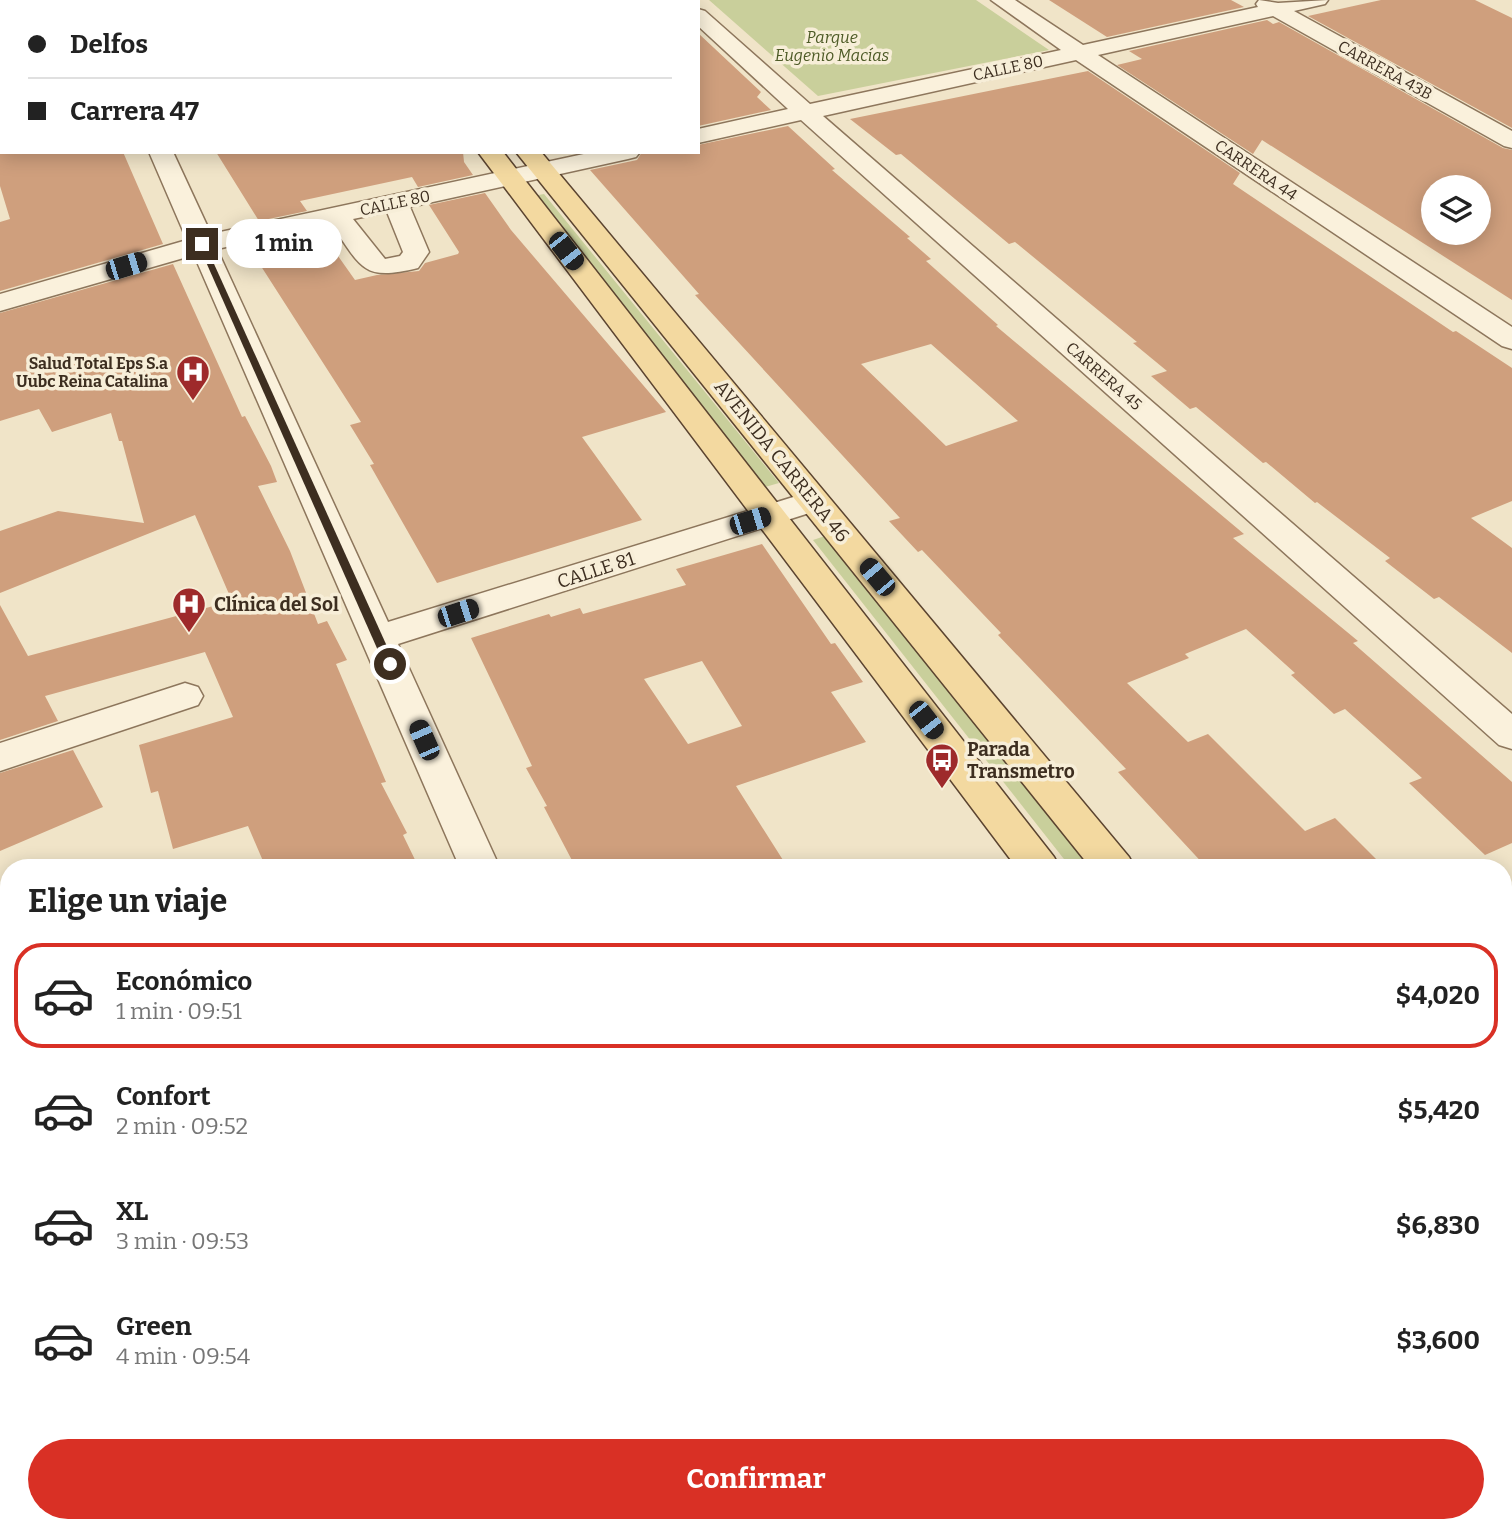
<!DOCTYPE html>
<html lang="es">
<meta charset="utf-8">
<style>
:root{--surface:#fff;--page:#f2f2f2;--text:#222;--muted:#767676;--line:#e0e0e0;--accent:#d93025}
body{margin:0;font-family:Bitter,serif;background:var(--page);color:var(--text);height:100vh;display:flex;flex-direction:column;font-size:26px;white-space:nowrap}
*{box-sizing:border-box;margin:0}
p{font-size:23px;color:var(--muted)}
.icon{flex:none;width:38px;height:38px;fill:none;stroke:currentColor;stroke-width:2;stroke-linecap:round;stroke-linejoin:round}
.map{position:relative;flex:1;overflow:hidden}
.panel{position:absolute;left:0px;top:859px;width:1512px;height:674px;display:flex;flex-direction:column;background:var(--surface);border-radius:28px 28px 0 0;box-shadow:0 4px 18px #0003}
.panel>*{flex:none}
.banner{position:absolute;left:0px;top:0px;width:700px;height:154px;box-shadow:0 4px 18px #0003;display:grid;align-content:center;height:154px;padding:0 28px;background:var(--surface)}
.controls{position:absolute;left:1421px;top:175px;display:grid;gap:14px}
.controls a{display:grid;place-items:center;width:70px;height:70px;border-radius:50%;background:var(--surface);box-shadow:0 4px 18px #0003;font-size:35px}
.end{position:absolute;width:32px;height:32px;margin:-16px;border:9px solid #3d2e20;background:#fff;box-shadow:0 0 0 4px #fff}
.from{border-radius:50%}
.bubble{position:absolute;height:49px;border-radius:24px;background:var(--surface);box-shadow:0 4px 18px #0003;font-size:23px;font-weight:700;line-height:49px;text-align:center}
.car{position:absolute;width:21px;height:42px;margin:-21px -10px;border-radius:9px;box-shadow:0 0 5px 2px #0007;background:linear-gradient(#222 24%,#8ab4d8 0 40%,#222 0 76%,#8ab4d8 0 86%,#222 0)}
.banner b{display:flex;align-items:center;gap:24px;height:66px;font-size:26px}
.banner b+b{border-top:2px solid var(--line)}
.banner i{width:18px;height:18px;background:var(--text)}
ul{padding:0;list-style:none}
li{display:flex;align-items:center;gap:21px;height:105px;margin:0 14px 10px;padding:0 14px;border:4px solid transparent;border-radius:28px}
li div{flex:1}
li b{display:block;font-size:26px}
li em{font-style:normal;font-weight:700}
li.on{border-color:var(--accent)}
li>.icon{width:63px;height:63px;stroke-width:1.5}
h2{padding:0 28px;font-size:32px;line-height:84px}
.button{display:flex;gap:14px;margin-top:auto;padding:14px 28px}
.button a{flex:1;height:80px;border-radius:42px;background:var(--accent);color:#fff;font-size:28px;font-weight:700;line-height:80px;text-align:center}
.map>svg:first-child{display:block}
.green{fill:#c9cf9b}
.building{fill:#cf9f7d;fill-rule:evenodd}
.lines{fill:none;stroke-linecap:round;stroke-linejoin:round}
.minor-casing{stroke:#8d765c;stroke-width:3}
.major-casing{stroke:#5b4430;stroke-width:3}
.minor{fill:#faf1dc;fill-rule:evenodd}
.major{fill:#f3d9a0;fill-rule:evenodd}
.route{fill:#3d2e20}
.labels{text-anchor:middle;dominant-baseline:central;stroke-width:7;stroke-linejoin:round;paint-order:stroke}
.far-park-label{font-size:16px;font-style:italic;fill:#4d5a26;stroke:#f7eed8}
.far-street-label{font-size:16px;fill:#3d2e20;stroke:#f7eed8}
.far-poi-label{font-size:16px;font-weight:bold;fill:#3d2e20;stroke:#f7eed8;text-anchor:end}
.street-label{font-size:19px;fill:#3d2e20;stroke:#f7eed8}
.poi-label{font-size:19px;font-weight:bold;fill:#3d2e20;stroke:#f7eed8;text-anchor:start}
</style>
<div class="map">
<svg width="1512" height="1532" viewBox="0 0 1512 1532">
<rect width="100%" height="100%" fill="#f0e4c8"/>
<path class="green" d="M709,0H976L1049,50L818,96Z
M544,194L779,483L765,487L533,196Z
M828,535L1094,868H1071L813,540Z
M1503,1400L1512,1412V1481L1503,1469Z"/>
<path class="building" d="M1049,0H1231L1244,7L1107,37Z
M1381,0H1475L1512,18V128L1308,16Z
M1267,20L1273,24L1279,22L1503,148L1512,150V300L1262,140L1253,154L1117,65L1142,59L1129,51ZM1433,187H1479V233H1433Z
M698,33L761,92L757,97L771,110L698,126Z
M1088,71L1240,173L1233,184L1453,332L1456,331L1512,368V501L1471,518L1512,548V653L1439,597L1434,599L1385,561L1390,558L1317,502L1315,503L1266,462L1263,463L1196,407L1190,409L1151,376L1167,371L1133,343L1137,342L1015,242L1009,244L901,154L896,155L850,119Z
M788,126L835,169L832,170L910,237L907,238L931,259L926,261L998,325L996,326L1244,534L1233,538L1358,641L1353,643L1512,782V843L1485,855L1409,783L1422,778L1345,709L1334,714L1291,675L1295,673L1246,629L1185,654L1189,658L1127,683L1188,742L1208,734L1305,831L1335,818L1385,868H1207L1118,772L1126,769L998,635L1001,633L922,550L918,552L889,521L900,518L695,295L699,294L590,170L637,160L642,152H698V145ZM931,344L1018,421L946,446L861,364Z
M0,152H123L163,244L0,291V222L10,219L0,186Z
M216,152H463L464,162L473,175L418,187L412,177L300,201L307,211L259,221Z
M485,193L511,230L666,412L582,437L642,520L437,583L370,465L374,464L350,425L361,422L250,249L272,243L270,240L319,229L355,280L377,275L419,271L425,263L458,254L459,252L429,205Z
M173,264L242,417L245,416L271,466L277,482L258,486L290,551L318,624L327,621L347,660L336,664L386,782L381,783L407,833L403,835L419,868H266L248,826L173,849L158,791L151,793L139,745L233,717L205,652L45,696L58,721L0,740V605L28,656L232,601L195,515L0,593V531L58,511L144,523L122,441H119L111,413L52,432L39,409L0,421V313Z
M762,544L831,644L835,643L863,682L831,692L866,742L736,786L788,868H576L544,807L547,806L526,768L532,766L471,638L549,614L551,617L580,608L583,614L686,585L676,569ZM702,661L742,726L688,744L644,679Z
M73,750L103,807L0,851V773Z"/>
<g class="lines">
<g class="minor-casing">
<path id="minor" d="M82,0H102L103,2H83Z
M991,0H1015L1083,45L1258,7L1256,4L1259,0L1278,3L1328,0L1325,4L1294,11L1512,131V148L1504,146L1273,16L1098,55L1512,327V349L1502,346L1076,60L823,116L1512,714V749L1499,745L801,120L698,143V129L788,109L698,26V9L705,11L810,104L1061,50Z
M149,152H173L211,234L593,152H640L636,157L628,159L410,207L429,252L418,268C361,282 362,267 331,224L217,249L388,622L803,494L814,491L825,494L830,501L825,508L398,644L500,868H460L194,255L0,311V294L187,240ZM387,212L403,252L400,256L385,259L353,219Z
M185,683L198,687L203,696L198,705L0,771V743Z
M759,1524H816L819,1532H762Z
M980,1524H1044L1041,1532H977Z"/>
</g>
<g class="major-casing">
<path id="major" d="M363,0H383L384,2H364Z
M393,0H414L415,2H394Z
M478,152H503L1054,857L1060,868H1017Z
M516,152H541L1129,857L1135,868H1091Z
M1512,908V944L1503,947V911Z
M1503,1329L1512,1333V1392L1503,1389Z
M1503,1485L1512,1489V1532H1483L1480,1524H1503Z
M427,1524H496L493,1532H424Z"/>
</g>
<use href="#minor" class="minor"/>
<use href="#major" class="major"/>
</g>
<path class="route" d="M202,241L205,244L395,664L393,666L384,664L198,244Z"/>
<defs>
<g id="hospital-pin" transform="scale(1.75)"><path d="M0 17L-7.5 6A9.5 9.5 0 1 1 7.5 6Z" fill="#9e2a2b" stroke="#f7eed8"/><path d="M-5-5h3v3.5h4V-5h3V5h-3V1.5h-4V5h-3Z" fill="#fff"/></g>
<g id="bus-pin" transform="scale(1.75)"><path d="M0 17L-7.5 6A9.5 9.5 0 1 1 7.5 6Z" fill="#9e2a2b" stroke="#f7eed8"/><path d="M-5-6H5V4H4V6H2V4H-2V6H-4V4H-5ZM-3.5-4V0h7V-4ZM-3.5 1.2v1.5H-2V1.2ZM2 1.2v1.5H3.5V1.2Z" fill="#fff"/></g>
</defs>
<g fill-rule="evenodd">
<use href="#hospital-pin" x="193" y="372"/>
<use href="#hospital-pin" x="189" y="604"/>
<use href="#bus-pin" x="942" y="760"/>
</g>
<g class="labels">
<g class="far-park-label">
<text x="832" y="37">Parque<tspan x="832" dy="18">Eugenio Macías</tspan></text>
</g>
<g class="far-street-label">
<text transform="translate(1008 68) rotate(-12)">CALLE 80</text>
<text transform="translate(1385 70) rotate(29)">CARRERA 43B</text>
<text transform="translate(1256 170) rotate(34)">CARRERA 44</text>
<text transform="translate(395 203) rotate(-12)">CALLE 80</text>
<text transform="translate(1104 376) rotate(41)">CARRERA 45</text>
</g>
<g class="far-poi-label">
<text x="168" y="363">Salud Total Eps S.a<tspan x="168" dy="18">Uubc Reina Catalina</tspan></text>
</g>
<g class="street-label">
<text transform="translate(782 461) rotate(51)">AVENIDA CARRERA 46</text>
<text transform="translate(596 570) rotate(-18)">CALLE 81</text>
</g>
<g class="poi-label">
<text x="214" y="604">Clínica del Sol</text>
<text x="967" y="749">Parada<tspan x="967" dy="22">Transmetro</tspan></text>
</g>
</g>
</svg>
<div class="controls">
<a><svg class="icon" aria-label="layers" viewBox="0 0 24 24"><path d="M12 4l9 5-9 5-9-5zM3 14l9 5 9-5"/></svg></a>
</div>
<i class="end from" style="left:390px;top:664px"></i>
<i class="end" style="left:202px;top:244px"></i>
<div class="bubble" style="left:226px;top:219px;width:116px">1 min</div>
<i class="car" style="left:566px;top:251px;rotate:142deg"></i>
<i class="car" style="left:126px;top:266px;rotate:73deg"></i>
<i class="car" style="left:750px;top:521px;rotate:73deg"></i>
<i class="car" style="left:877px;top:577px;rotate:320deg"></i>
<i class="car" style="left:458px;top:613px;rotate:72deg"></i>
<i class="car" style="left:926px;top:720px;rotate:142deg"></i>
<i class="car" style="left:424px;top:740px;rotate:336deg"></i>
<div class="banner">
<b><i class="from"></i>Delfos</b>
<b><i></i>Carrera 47</b>
</div>
<section class="panel">
<h2>Elige un viaje</h2>
<ul>
<li class="on"><svg class="icon" aria-label="car" viewBox="0 0 24 24"><path d="M5 17H2v-5l4-1 3-4h7l3 4 3 1v5h-3M9 17h6M6 11h13"/><circle cx="7" cy="17" r="2"/><circle cx="17" cy="17" r="2"/></svg><div><b>Económico</b><p>1 min · 09:51</p></div><em>$4,020</em></li>
<li><svg class="icon" aria-label="car" viewBox="0 0 24 24"><path d="M5 17H2v-5l4-1 3-4h7l3 4 3 1v5h-3M9 17h6M6 11h13"/><circle cx="7" cy="17" r="2"/><circle cx="17" cy="17" r="2"/></svg><div><b>Confort</b><p>2 min · 09:52</p></div><em>$5,420</em></li>
<li><svg class="icon" aria-label="car" viewBox="0 0 24 24"><path d="M5 17H2v-5l4-1 3-4h7l3 4 3 1v5h-3M9 17h6M6 11h13"/><circle cx="7" cy="17" r="2"/><circle cx="17" cy="17" r="2"/></svg><div><b>XL</b><p>3 min · 09:53</p></div><em>$6,830</em></li>
<li><svg class="icon" aria-label="car" viewBox="0 0 24 24"><path d="M5 17H2v-5l4-1 3-4h7l3 4 3 1v5h-3M9 17h6M6 11h13"/><circle cx="7" cy="17" r="2"/><circle cx="17" cy="17" r="2"/></svg><div><b>Green</b><p>4 min · 09:54</p></div><em>$3,600</em></li>
</ul>
<div class="button"><a>Confirmar</a></div>
</section>
</div>
